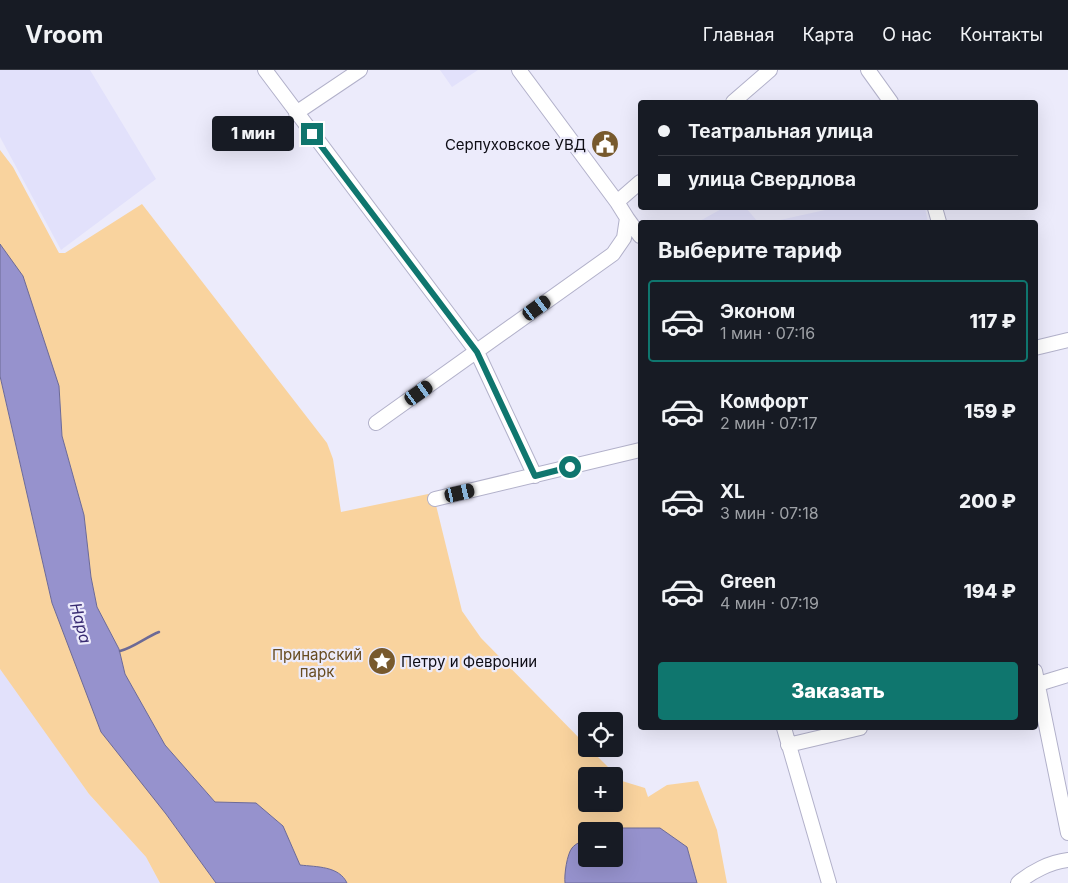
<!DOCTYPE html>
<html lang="ru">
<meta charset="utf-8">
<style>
:root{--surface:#171b24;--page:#242831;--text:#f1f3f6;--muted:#9ea1a6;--line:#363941;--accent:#0f766e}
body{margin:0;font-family:Inter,sans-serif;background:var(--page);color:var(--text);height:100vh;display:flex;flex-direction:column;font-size:19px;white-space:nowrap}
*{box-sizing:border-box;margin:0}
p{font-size:16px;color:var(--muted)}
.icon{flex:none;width:28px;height:28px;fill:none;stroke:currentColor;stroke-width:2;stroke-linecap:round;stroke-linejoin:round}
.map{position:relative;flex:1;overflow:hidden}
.panel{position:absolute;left:638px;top:150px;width:400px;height:510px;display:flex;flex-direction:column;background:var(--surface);border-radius:5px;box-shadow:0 5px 20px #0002}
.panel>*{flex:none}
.guide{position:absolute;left:638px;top:30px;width:400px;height:110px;border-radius:5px;box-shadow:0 5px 20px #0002;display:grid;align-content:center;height:110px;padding:0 20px;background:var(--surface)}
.buttons{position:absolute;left:578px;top:642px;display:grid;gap:10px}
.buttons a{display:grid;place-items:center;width:45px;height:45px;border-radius:5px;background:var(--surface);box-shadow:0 5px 20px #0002;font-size:25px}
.end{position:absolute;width:22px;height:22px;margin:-11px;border:6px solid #0f766e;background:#fff;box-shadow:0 0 0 2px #fff}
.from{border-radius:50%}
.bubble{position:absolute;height:35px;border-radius:5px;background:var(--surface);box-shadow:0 5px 20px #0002;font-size:16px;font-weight:800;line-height:35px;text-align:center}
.car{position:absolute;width:15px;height:30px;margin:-15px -8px;border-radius:6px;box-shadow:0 0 4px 1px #0007;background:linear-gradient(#222 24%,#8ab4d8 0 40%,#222 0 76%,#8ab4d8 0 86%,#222 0)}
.guide b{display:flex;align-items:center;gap:18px;height:48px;font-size:19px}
.guide b+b{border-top:1px solid var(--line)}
.guide i{width:12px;height:12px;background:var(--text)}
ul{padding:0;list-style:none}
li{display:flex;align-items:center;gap:15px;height:82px;margin:0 10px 8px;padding:0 10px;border:2px solid transparent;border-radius:5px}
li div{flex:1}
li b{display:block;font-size:19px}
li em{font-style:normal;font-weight:800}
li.on{border-color:var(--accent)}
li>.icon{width:45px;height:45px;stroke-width:1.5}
h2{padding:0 20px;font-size:22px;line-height:60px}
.button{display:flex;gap:10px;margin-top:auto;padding:10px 20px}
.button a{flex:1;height:58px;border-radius:5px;background:var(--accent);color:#fff;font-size:20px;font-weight:800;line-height:58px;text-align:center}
header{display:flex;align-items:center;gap:30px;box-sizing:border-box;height:70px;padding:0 25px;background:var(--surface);border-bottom:1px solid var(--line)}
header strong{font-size:24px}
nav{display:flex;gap:28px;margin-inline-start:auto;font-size:18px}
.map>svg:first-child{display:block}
.built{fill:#e2e1fb}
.green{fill:#f9d39e;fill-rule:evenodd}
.water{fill:#9692cd;stroke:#6d6a96}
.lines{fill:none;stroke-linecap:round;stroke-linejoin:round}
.stream{stroke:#6d6a96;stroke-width:2.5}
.minor-casing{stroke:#b2b1ca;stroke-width:16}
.minor{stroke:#fff;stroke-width:14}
.route{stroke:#0f766e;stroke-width:6}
.labels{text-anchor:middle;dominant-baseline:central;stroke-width:4.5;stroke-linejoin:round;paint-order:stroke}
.poi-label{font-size:15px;fill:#0d0c14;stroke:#ecebfb;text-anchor:end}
.park-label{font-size:15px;fill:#674b20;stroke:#ecebfb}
.water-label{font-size:16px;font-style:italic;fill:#382b72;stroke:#ecebfb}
</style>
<header>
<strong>Vroom</strong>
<nav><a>Главная</a><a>Карта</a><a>О нас</a><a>Контакты</a></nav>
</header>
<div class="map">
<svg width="1068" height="813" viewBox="0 0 1068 813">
<rect width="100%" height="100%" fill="#ecebfb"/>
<path class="built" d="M0,0H90L156,109L61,180L0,67Z
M440,0H478L452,17Z
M723,138H746L758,152H698Z
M834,138H925L928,152H771Z
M0,599L28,636L89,724L146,787L160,813H0Z"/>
<path class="green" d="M0,80L13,97L59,183H65L142,134L327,373L333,389L341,442L433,423L462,541L481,568L586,675V679H590L622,711L645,718L648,727L667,715L698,711L717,760L727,813H697L687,777L674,813H347C339,796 317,797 300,795L283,756L256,733L215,732L165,675L125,604L119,579L97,537L91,507L84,445L62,366L59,316L0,180ZM586,706H614V734H586ZM586,761H614V789H586Z
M0,307L52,533L77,595L166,744L216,813H160L146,787L89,724L0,599Z"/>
<path class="water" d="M0,174L23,206L59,316L62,366L84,445L91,507L97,537L119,579L125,604L165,675L215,732L256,733L283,756L300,795C317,797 339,796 347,813H216L166,744L101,662L52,533L0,306Z
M618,758H660L687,777L697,813H565C564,805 567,784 572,778C576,773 581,772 586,770V789H614V761H608Z"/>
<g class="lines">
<path class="stream" d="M120,581C133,578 146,567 159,562"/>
<g class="minor-casing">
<path id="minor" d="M265,0L477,282L535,406
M868,0L891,32
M733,32L770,0
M296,43L360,0
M617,132L640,112
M935,138L939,152
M627,148L640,166
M1035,278L1068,270
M376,353L613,184L624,168L627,148L617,132L519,0
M435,429L640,380
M1035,601L1068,763
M1035,615L1068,605
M784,658L829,813
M788,675L860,658
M1018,813C1031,802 1050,792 1068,790"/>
</g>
<use href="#minor" class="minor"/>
</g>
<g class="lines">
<path class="route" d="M312,64L477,282L535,406L570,397"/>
</g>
<defs>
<g id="civic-disc" transform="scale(1.4375)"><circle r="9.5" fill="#77592d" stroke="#ecebfb"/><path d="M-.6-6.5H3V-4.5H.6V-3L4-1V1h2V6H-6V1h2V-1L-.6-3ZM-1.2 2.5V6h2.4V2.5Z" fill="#fff"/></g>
<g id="sight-disc" transform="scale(1.4375)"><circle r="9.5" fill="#77592d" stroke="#ecebfb"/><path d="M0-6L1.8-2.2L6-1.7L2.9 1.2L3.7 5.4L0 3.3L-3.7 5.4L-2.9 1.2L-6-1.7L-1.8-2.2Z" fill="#fff"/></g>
</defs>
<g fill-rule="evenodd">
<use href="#civic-disc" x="605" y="74"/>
<use href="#sight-disc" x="382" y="591"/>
</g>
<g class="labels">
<g class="poi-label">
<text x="586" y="74">Серпуховское УВД</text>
<text x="401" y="591" text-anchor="start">Петру и Февронии</text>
</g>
<g class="park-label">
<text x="317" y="584">Принарский<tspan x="317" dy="17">парк</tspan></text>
</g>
<g class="water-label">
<text transform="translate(81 553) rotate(75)">Нара</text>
</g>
</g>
</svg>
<div class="buttons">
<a><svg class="icon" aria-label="locate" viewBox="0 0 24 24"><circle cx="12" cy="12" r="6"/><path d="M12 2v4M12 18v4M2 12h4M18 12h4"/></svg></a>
<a>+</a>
<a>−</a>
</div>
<i class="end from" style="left:570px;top:397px"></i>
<i class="end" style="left:312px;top:64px"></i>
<div class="bubble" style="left:212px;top:46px;width:82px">1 мин</div>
<i class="car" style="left:537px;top:238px;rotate:54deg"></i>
<i class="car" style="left:419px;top:323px;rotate:55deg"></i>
<i class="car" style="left:460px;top:423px;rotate:77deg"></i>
<div class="guide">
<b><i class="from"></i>Театральная улица</b>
<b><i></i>улица Свердлова</b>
</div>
<section class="panel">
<h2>Выберите тариф</h2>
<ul>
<li class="on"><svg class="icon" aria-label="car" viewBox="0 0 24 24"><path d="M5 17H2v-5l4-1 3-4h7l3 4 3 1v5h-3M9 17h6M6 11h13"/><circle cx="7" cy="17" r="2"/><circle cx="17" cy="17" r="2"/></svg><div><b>Эконом</b><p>1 мин · 07:16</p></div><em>117 ₽</em></li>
<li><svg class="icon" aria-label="car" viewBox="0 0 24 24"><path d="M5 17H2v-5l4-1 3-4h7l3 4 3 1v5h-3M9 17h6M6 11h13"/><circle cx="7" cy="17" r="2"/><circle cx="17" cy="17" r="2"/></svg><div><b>Комфорт</b><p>2 мин · 07:17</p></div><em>159 ₽</em></li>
<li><svg class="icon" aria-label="car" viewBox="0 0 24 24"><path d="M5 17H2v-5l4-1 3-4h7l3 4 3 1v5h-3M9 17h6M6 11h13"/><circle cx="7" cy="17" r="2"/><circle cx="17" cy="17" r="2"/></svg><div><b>XL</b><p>3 мин · 07:18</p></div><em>200 ₽</em></li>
<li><svg class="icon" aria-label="car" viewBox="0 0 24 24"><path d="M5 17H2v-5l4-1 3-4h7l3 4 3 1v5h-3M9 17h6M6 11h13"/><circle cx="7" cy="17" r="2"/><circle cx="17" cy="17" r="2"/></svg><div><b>Green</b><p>4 мин · 07:19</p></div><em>194 ₽</em></li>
</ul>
<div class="button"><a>Заказать</a></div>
</section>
</div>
